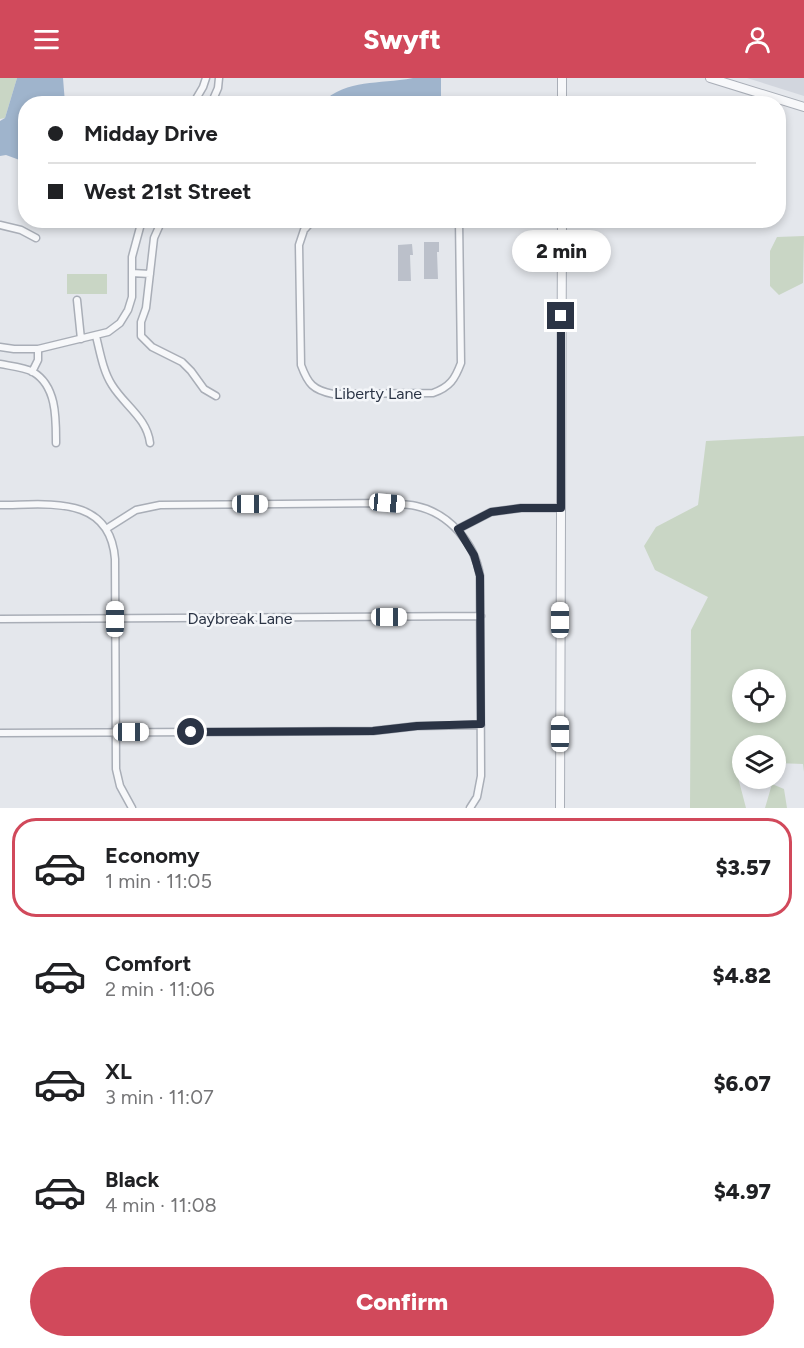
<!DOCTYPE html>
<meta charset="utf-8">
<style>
:root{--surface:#fff;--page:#f6f6f6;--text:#202124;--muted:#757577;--line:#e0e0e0;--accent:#d1495b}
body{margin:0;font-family:Figtree,sans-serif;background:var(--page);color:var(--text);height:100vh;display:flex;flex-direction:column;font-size:22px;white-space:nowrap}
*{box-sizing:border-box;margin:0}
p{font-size:20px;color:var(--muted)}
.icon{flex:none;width:33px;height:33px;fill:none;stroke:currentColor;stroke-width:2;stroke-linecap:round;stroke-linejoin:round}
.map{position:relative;height:730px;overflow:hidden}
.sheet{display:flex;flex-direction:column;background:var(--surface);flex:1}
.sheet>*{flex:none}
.banner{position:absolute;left:18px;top:18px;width:768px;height:132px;border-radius:24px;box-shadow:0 3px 9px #0003;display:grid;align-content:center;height:132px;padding:0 30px;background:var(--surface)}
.tools{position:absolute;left:732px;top:591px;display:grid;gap:12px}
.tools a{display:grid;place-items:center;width:54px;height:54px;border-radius:50%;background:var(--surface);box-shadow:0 3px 9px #0003;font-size:30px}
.end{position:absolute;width:27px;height:27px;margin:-14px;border:8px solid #2b3445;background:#fff;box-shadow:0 0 0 3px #fff}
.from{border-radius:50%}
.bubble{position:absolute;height:42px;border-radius:21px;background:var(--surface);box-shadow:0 3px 9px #0003;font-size:20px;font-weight:800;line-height:42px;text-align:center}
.car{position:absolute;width:18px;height:36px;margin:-18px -9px;border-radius:8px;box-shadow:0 0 4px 2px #0007;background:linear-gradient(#fff 24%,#345 0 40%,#fff 0 76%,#345 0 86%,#fff 0)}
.banner b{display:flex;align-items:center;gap:21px;height:57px;font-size:22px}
.banner b+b{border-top:2px solid var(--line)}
.banner i{width:15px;height:15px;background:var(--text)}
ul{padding:10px 0 0;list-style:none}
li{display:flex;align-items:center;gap:18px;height:99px;margin:0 12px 9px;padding:0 18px;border:3px solid transparent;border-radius:24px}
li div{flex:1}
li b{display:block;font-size:22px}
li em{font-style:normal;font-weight:800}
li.active{border-color:var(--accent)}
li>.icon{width:54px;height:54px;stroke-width:1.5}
.cta{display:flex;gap:12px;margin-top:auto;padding:12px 30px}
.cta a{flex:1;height:69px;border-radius:36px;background:var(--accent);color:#fff;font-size:24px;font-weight:800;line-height:69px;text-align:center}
header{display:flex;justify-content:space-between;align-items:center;height:78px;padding:0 30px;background:var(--accent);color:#fff;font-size:27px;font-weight:800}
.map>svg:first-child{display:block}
.built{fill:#d2d6de}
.green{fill:#c9d6c5;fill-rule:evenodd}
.water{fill:#9fb4cc}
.building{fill:#bbc0ca}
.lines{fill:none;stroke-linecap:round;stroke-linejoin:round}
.minor-casing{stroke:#a9aeb7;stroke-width:9}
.tertiary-casing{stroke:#a9aeb7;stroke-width:10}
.minor{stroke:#f7f8fa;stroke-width:6}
.tertiary{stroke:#f7f8fa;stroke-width:8}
.route{stroke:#2b3445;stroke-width:8}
.labels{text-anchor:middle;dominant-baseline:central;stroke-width:5;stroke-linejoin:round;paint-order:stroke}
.street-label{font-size:16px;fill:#2b3445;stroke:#f4f6f9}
</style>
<header><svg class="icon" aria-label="menu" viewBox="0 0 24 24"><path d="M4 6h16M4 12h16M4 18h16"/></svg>Swyft<svg class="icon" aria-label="person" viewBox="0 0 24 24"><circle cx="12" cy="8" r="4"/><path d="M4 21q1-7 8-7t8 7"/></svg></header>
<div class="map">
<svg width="804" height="730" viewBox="0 0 804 730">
<rect width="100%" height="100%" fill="#e4e7ec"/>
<path class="built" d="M747,0H804V18Z"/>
<path class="green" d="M0,0H17L5,40L0,41Z
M804,158L803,205L779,217L770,208V173L777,159Z
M67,196H107V216H67Z
M804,358V694L803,686L776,685V668H742V683L734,684L746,730H690L691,552L708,519L655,492L644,468L656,449L698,427L706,363ZM742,602H776V634H742Z
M772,706L784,711L787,730H765Z"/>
<path class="water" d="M17,0H63L65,25L26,26L25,84L6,77L0,78V43L5,40Z
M413,0H441V25H321C349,0 377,7 413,0Z"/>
<path class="building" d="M424,164H439V174H437L438,201H424Z
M412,166L413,177H410L411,203H398V167Z"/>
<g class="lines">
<g class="minor-casing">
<path id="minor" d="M193,26L203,9L206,0
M211,26L218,10L219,0
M162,142L154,160L146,230L141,244V258L152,269L182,284L191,293L204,311L216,318
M313,142L304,152L299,167L301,287C308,306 313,312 333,316L433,315C450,309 455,301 461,285L459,142
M375,142L388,145L424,142
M0,147L21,152L36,160
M132,195L150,196
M77,222L81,261
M96,258C100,274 103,293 112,307C125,328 147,340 150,365
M0,269L14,271H38L108,254L120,245L128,232L132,219V179L142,142
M0,286C10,288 24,289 33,294C57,308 56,341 56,365
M32,294L38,282V271
M0,427C47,427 110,416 115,481L116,691L120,708L132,730
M106,451L136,432L160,427L387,425C396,426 406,426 416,428C449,435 475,465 480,498L481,698L477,719L470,730
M458,451L491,434L521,430H561
M0,541L481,538
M0,655L373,653L417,648L481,647"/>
</g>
<g class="tertiary-casing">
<path id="tertiary" d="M710,0L804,29
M562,26V0
M560,730L562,142"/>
</g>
<use href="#minor" class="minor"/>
<use href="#tertiary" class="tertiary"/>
</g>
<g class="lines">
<path class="route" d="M191,654L373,653L417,648L481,646L480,498L474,477L458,451L491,434L521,430H561V238"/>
</g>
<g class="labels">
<g class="street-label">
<text x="378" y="315">Liberty Lane</text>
<text x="240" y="540">Daybreak Lane</text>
</g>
</g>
</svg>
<div class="tools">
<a><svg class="icon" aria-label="locate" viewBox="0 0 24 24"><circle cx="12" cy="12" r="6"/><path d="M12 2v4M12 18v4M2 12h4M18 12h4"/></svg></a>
<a><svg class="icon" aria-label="layers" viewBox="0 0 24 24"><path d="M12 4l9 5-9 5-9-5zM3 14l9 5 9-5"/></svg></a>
</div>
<i class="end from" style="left:191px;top:654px"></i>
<i class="end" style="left:561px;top:238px"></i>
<div class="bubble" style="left:512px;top:152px;width:99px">2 min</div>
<i class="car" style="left:387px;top:425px;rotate:95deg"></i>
<i class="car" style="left:250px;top:426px;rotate:90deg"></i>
<i class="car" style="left:389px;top:539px;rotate:90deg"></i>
<i class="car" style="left:115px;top:541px;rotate:0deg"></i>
<i class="car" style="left:560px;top:542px;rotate:0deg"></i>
<i class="car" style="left:131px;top:654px;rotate:90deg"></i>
<i class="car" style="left:560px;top:656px;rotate:0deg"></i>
<div class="banner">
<b><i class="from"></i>Midday Drive</b>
<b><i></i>West 21st Street</b>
</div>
</div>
<section class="sheet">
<ul>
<li class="active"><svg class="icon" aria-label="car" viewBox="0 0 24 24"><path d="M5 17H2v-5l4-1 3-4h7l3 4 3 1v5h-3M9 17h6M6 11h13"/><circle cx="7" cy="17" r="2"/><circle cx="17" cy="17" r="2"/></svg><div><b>Economy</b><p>1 min · 11:05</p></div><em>$3.57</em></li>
<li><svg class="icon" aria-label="car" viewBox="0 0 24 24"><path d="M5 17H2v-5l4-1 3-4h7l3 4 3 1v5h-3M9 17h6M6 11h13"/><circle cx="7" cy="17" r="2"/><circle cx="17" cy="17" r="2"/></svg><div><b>Comfort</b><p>2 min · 11:06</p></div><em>$4.82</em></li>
<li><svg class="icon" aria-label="car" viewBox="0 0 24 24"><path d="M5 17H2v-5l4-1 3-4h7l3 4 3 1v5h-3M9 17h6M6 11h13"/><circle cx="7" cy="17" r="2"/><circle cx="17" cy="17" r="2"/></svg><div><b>XL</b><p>3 min · 11:07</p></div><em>$6.07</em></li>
<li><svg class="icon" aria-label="car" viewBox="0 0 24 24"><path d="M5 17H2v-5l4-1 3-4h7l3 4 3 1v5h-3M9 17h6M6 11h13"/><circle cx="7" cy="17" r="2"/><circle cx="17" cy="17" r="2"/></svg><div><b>Black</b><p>4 min · 11:08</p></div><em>$4.97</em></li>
</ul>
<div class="cta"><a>Confirm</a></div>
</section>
